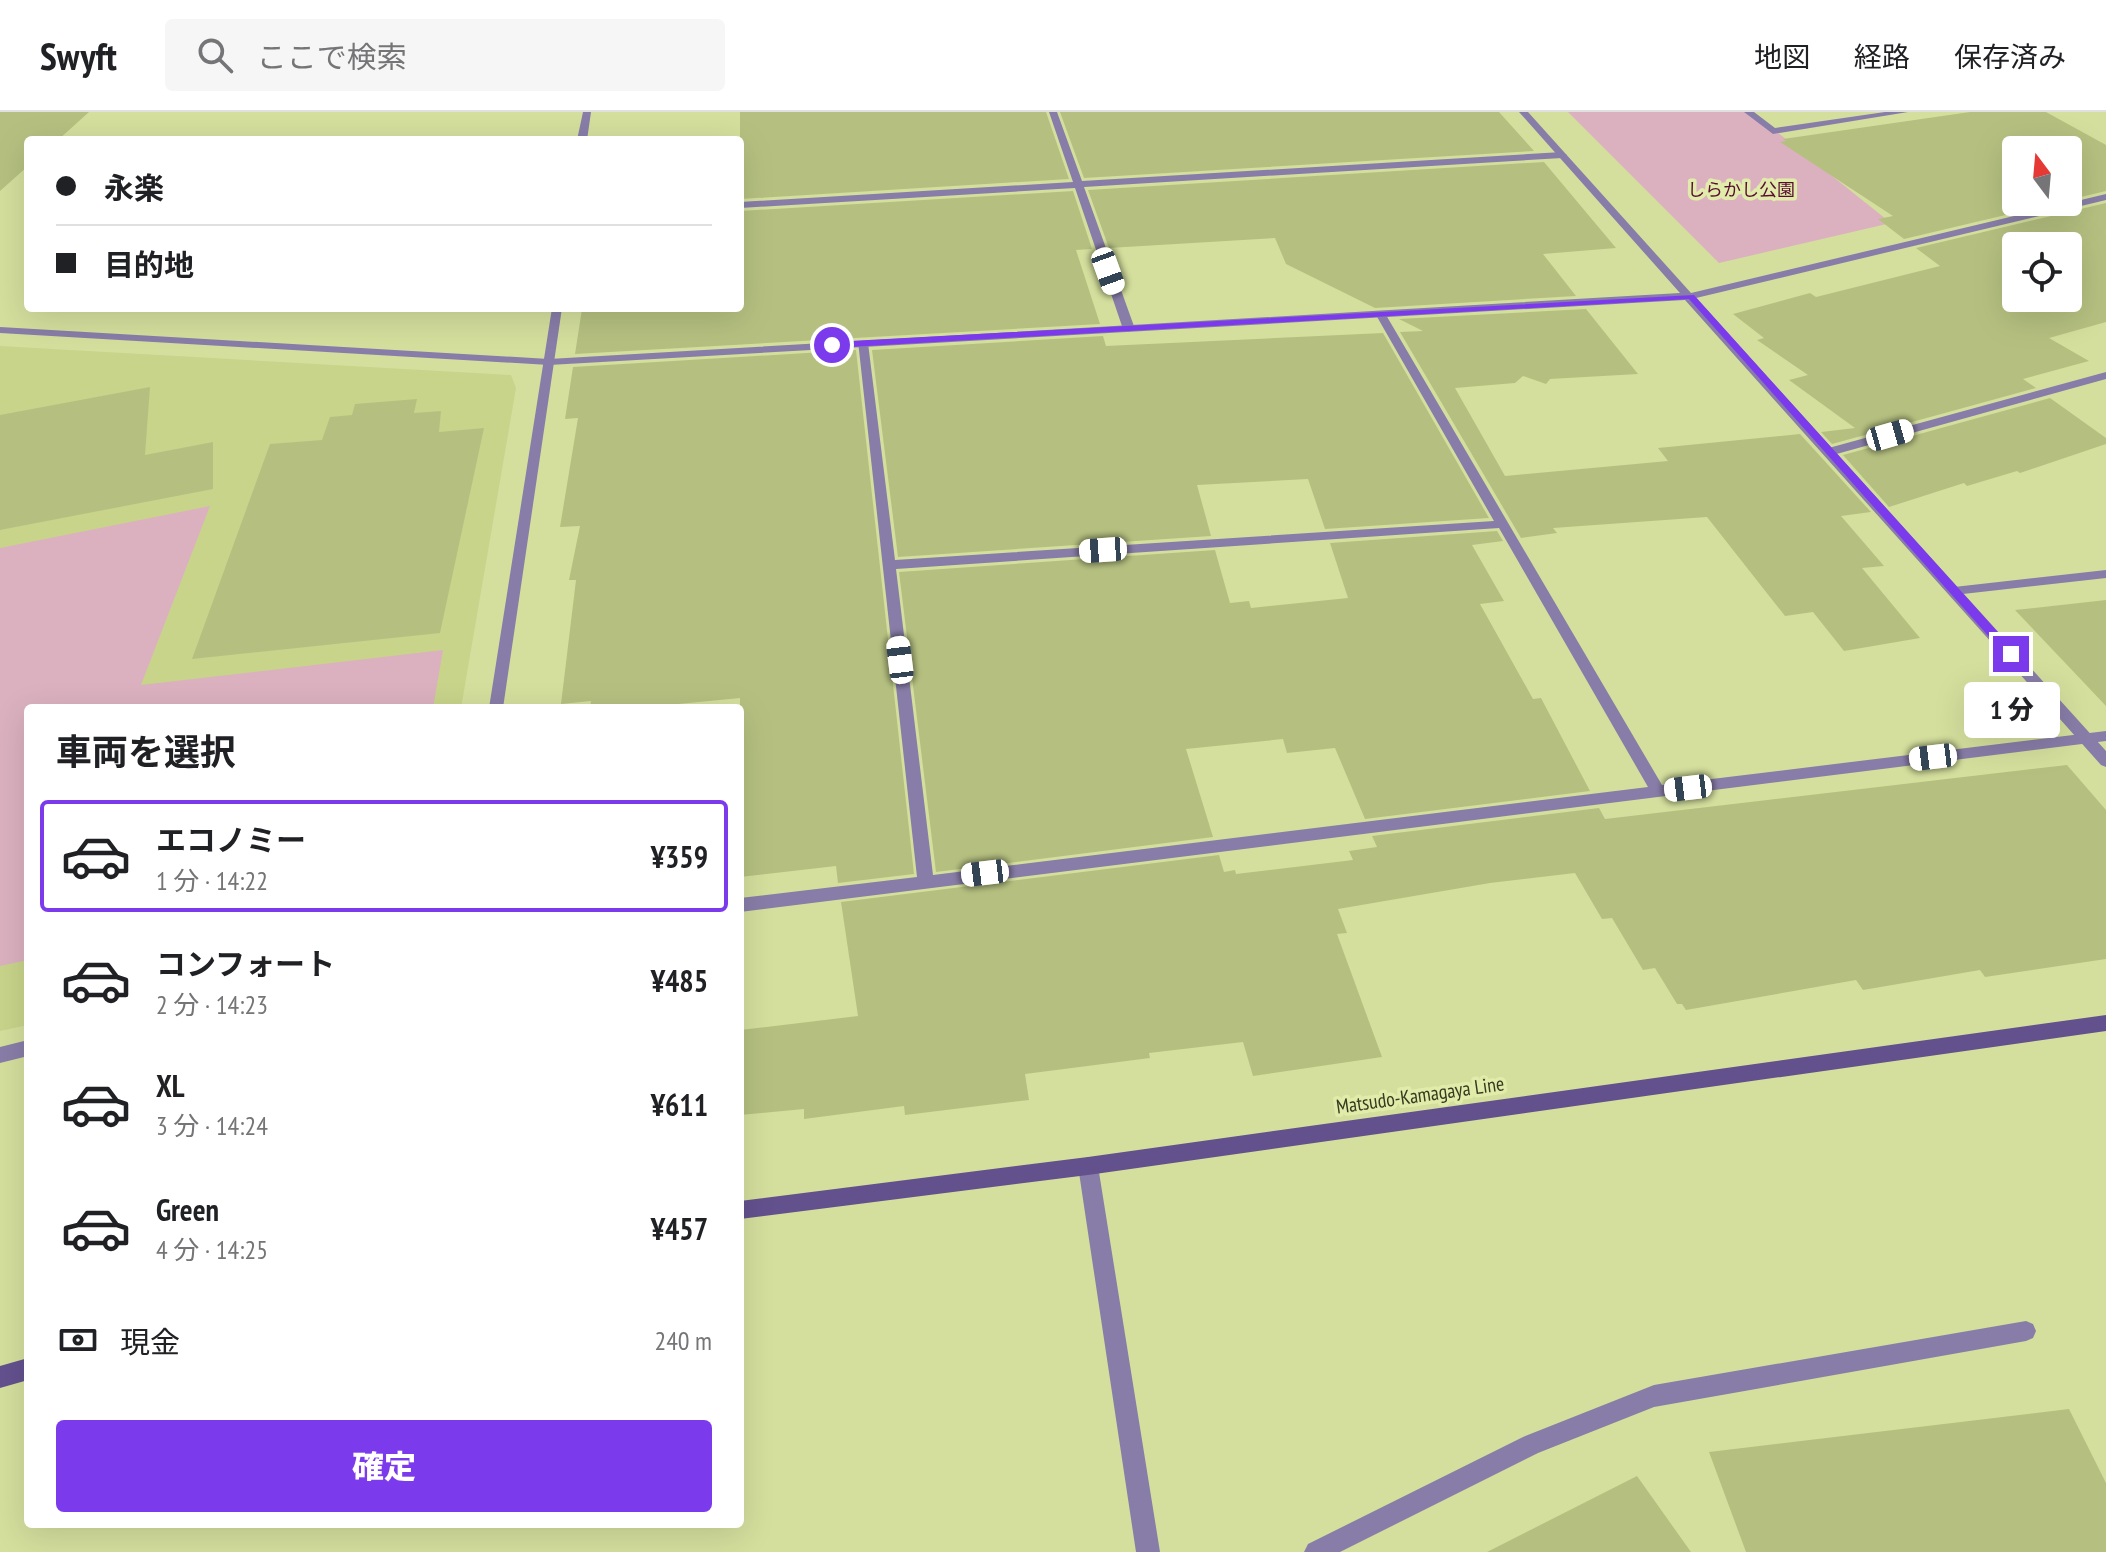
<!DOCTYPE html>
<html lang="ja">
<meta charset="utf-8">
<style>
:root{--surface:#fff;--page:#f6f6f6;--text:#202124;--muted:#757577;--line:#e0e0e0;--accent:#7c3aed}
body{margin:0;font-family:"PT Sans Narrow","Noto Sans JP",sans-serif;background:var(--page);color:var(--text);height:100vh;display:flex;flex-direction:column;font-size:30px;white-space:nowrap}
*{box-sizing:border-box;margin:0}
p{font-size:26px;color:var(--muted)}
.icon{flex:none;width:44px;height:44px;fill:none;stroke:currentColor;stroke-width:2;stroke-linecap:round;stroke-linejoin:round}
.map{position:relative;flex:1;overflow:hidden}
.drawer{position:absolute;left:24px;top:592px;width:720px;height:824px;display:flex;flex-direction:column;background:var(--surface);border-radius:8px;box-shadow:0 8px 32px #0002}
.drawer>*{flex:none}
.hud{position:absolute;left:24px;top:24px;width:720px;height:176px;border-radius:8px;box-shadow:0 8px 32px #0002;display:grid;align-content:center;height:176px;padding:0 32px;background:var(--surface)}
.needle{width:52px;rotate:344deg}
.fabs{position:absolute;left:2002px;top:24px;display:grid;gap:16px}
.fabs a{display:grid;place-items:center;width:80px;height:80px;border-radius:8px;background:var(--surface);box-shadow:0 8px 32px #0002;font-size:40px}
.end{position:absolute;width:36px;height:36px;margin:-18px;border:10px solid #7c3aed;background:#fff;box-shadow:0 0 0 4px #fff}
.from{border-radius:50%}
.bubble{position:absolute;height:56px;border-radius:8px;background:var(--surface);box-shadow:0 8px 32px #0002;font-size:26px;font-weight:800;line-height:56px;text-align:center}
.car{position:absolute;width:24px;height:48px;margin:-24px -12px;border-radius:10px;box-shadow:0 0 6px 2px #0007;background:linear-gradient(#fff 24%,#345 0 40%,#fff 0 76%,#345 0 86%,#fff 0)}
.hud b{display:flex;align-items:center;gap:28px;height:76px;font-size:30px}
.hud b+b{border-top:2px solid var(--line)}
.hud i{width:20px;height:20px;background:var(--text)}
ul{padding:0;list-style:none}
li{display:flex;align-items:center;gap:24px;height:112px;margin:0 16px 12px;padding:0 16px;border:4px solid transparent;border-radius:8px}
li div{flex:1}
li b{display:block;font-size:30px}
li em{font-style:normal;font-weight:800}
li.on{border-color:var(--accent)}
li>.icon{width:72px;height:72px;stroke-width:1.5}
h2{padding:0 32px;font-size:36px;line-height:96px}
.pay{display:flex;align-items:center;gap:20px;height:88px;padding:0 32px;font-size:30px}
.pay p{margin-inline-start:auto}
.cta{display:flex;gap:16px;margin-top:auto;padding:16px 32px}
.cta a{flex:1;height:92px;border-radius:8px;background:var(--accent);color:#fff;font-size:32px;font-weight:800;line-height:92px;text-align:center}
header{display:flex;align-items:center;gap:48px;box-sizing:border-box;height:112px;padding:0 40px;background:var(--surface);border-bottom:2px solid var(--line)}
header strong{font-size:38px}
nav{display:flex;gap:44px;margin-inline-start:auto;font-size:28px}
.search{width:560px;height:72px;background:var(--page);display:flex;align-items:center;gap:20px;box-sizing:border-box;padding:0 28px;border-radius:8px;color:var(--muted);font-size:30px}
.map>svg:first-child{display:block}
.built{fill:#c8d48a}
.green{fill:#dbb1bf}
.building{fill:#b5c080;fill-rule:evenodd}
.lines{fill:none;stroke-linecap:round;stroke-linejoin:round}
.service{fill:#887da8;fill-rule:evenodd}
.minor{fill:#887da8;fill-rule:evenodd}
.tertiary{fill:#887da8;fill-rule:evenodd}
.secondary{fill:#63518e;fill-rule:evenodd}
.route{fill:#7c3aed}
.labels{text-anchor:middle;dominant-baseline:central;stroke-width:7;stroke-linejoin:round;paint-order:stroke}
.far-park-label{font-size:18px;fill:#590b33;stroke:#e1ecaa}
.street-label{font-size:20px;fill:#363a20;stroke:#e1ecaa}
</style>
<header>
<strong>Swyft</strong>
<div class="search"><svg class="icon" aria-label="search" viewBox="0 0 24 24"><circle cx="10" cy="10" r="6"/><path d="M15 15l6 6"/></svg>ここで検索</div>
<nav><a>地図</a><a>経路</a><a>保存済み</a></nav>
</header>
<div class="map">
<svg width="2106" height="1440" viewBox="0 0 2106 1440">
<rect width="100%" height="100%" fill="#d4df9d"/>
<path class="built" d="M0,234L511,263L516,276L461,596H28V913L0,919Z"/>
<path class="green" d="M1568,0H1752L1891,111L1719,151Z
M210,394L141,573L443,538L433,596H28V848L0,854V436Z"/>
<path class="building" d="M0,0H89L58,28H28V54L0,79Z
M740,0H1046L1069,67L740,87Z
M1060,0H1499L1534,39L1084,66Z
M1970,0H2046L2106,33V79L2068,88V38H2016V90H2060L1904,127L1878,107L1893,104L1780,30L1786,29L1783,27Z
M1544,50L1616,136L1543,142L1576,184L1375,196L1286,152L1275,126L1109,136L1088,78Z
M1073,79L1092,137L1076,138L1100,212L575,242L582,197L740,196V99Z
M2106,91V210L2049,226L2089,249L2023,267L2036,276L1832,332L1821,320L1855,316L1789,268L1808,263L1757,228L1764,226L1733,202L1810,181L1816,185L1940,154L1916,136ZM2016,134H2068V186H2016Z
M1586,197L1638,262L1550,267L1546,272L1523,264L1515,271L1455,276L1505,364L1668,349L1658,336L1800,322L1871,400L1841,404L1884,454L1862,456L1920,526L1844,539L1813,500L1785,504L1707,405L1553,416L1557,421L1521,426L1400,220L1423,219L1399,207Z
M1383,221L1489,406L1325,417L1308,367L1197,373L1211,424L898,445L872,238L1103,224L1106,234Z
M856,238L914,762L838,771L836,754L740,765V586L637,596H590L591,589L561,592L576,468H569L580,414L560,415L578,306L565,307L573,255Z
M150,275L145,343L213,330V377L0,418V303Z
M2050,286L2106,326V332L2020,361L2017,359L1967,374L1964,371L1889,395L1843,343Z
M417,287L414,301L441,299L439,320L484,316L440,521L192,547L270,332L322,328L330,305L352,303L355,292Z
M1497,419L1503,429L1472,433L1504,489L1480,492L1533,587L1541,586L1590,679L1365,707L1335,636L1287,641L1283,627L1186,637L1213,725L936,760L899,460L1215,438L1230,491L1249,489L1251,496L1348,486L1330,431Z
M2106,488V594L2015,498Z
M2067,653L2106,698V847L1985,865L1980,858L1863,878L1856,868L1686,898L1682,892H1677L1655,856L1643,858L1612,806L1602,807L1575,761L1490,771L1338,797L1347,821L1337,822L1382,945L1253,964L1243,930L1149,941L1150,946L1025,962L1029,988L905,1003L904,994L804,1007V997L740,1003V918L858,904L841,790L1219,743L1224,760L1235,758L1236,762L1353,748L1349,739L1377,735L1372,724L1599,696L1605,707Z
M2069,1297L2106,1371V1440H1746L1709,1340Z
M1637,1364L1691,1440H1487Z"/>
<g class="lines">
<path class="service" d="M2106,458V466L1954,483L1947,479L1954,475Z
M2026,1209L2033,1212L2036,1219L2033,1226L2026,1229L1654,1295L1538,1341L1340,1440H1304L1308,1432L1523,1325L1654,1273Z"/>
<path class="minor" d="M583,0H591L587,28H577Z
M1049,0H1057L1082,69L1562,40L1567,43L1562,46L1084,75L1135,217L1129,220L1123,217L1075,76L740,96V90L1073,70Z
M1744,0H1754L1775,16L1885,0H1908L1773,22Z
M552,196H562L503,596H489Z
M1381,200L1386,203L1662,673L2106,619V629L740,800V786L917,765L858,229L868,231L895,448L1494,409L1376,203ZM1499,416L1648,675L933,763L896,457Z
M2106,260V267L1833,343H1825L1823,340L1825,337Z
M28,928V944L0,951V935Z
M1088,1045L1095,1048L1098,1054L1160,1440H1136L1078,1054L1081,1048Z"/>
<path class="tertiary" d="M1519,0H1528L1691,181L2106,82V88L1696,186L2106,639V655L2101,653L1685,188L549,253L0,221V215L549,247L1680,181Z"/>
<path class="secondary" d="M2106,903V919L1088,1063L740,1107V1089L1088,1045Z
M28,1246V1268L0,1276V1254Z"/>
</g>
<path class="route" d="M1694,183L2015,539V545H2007L1689,187L832,236L827,233L832,230Z"/>
<g class="labels">
<g class="far-park-label">
<text x="1741" y="77">しらかし公園</text>
</g>
<g class="street-label">
<text transform="translate(1420 983) rotate(-8)">Matsudo-Kamagaya Line</text>
</g>
</g>
</svg>
<div class="fabs">
<a><svg class="needle" viewBox="-14 -14 28 28"><path d="M0-13l5 13h-10z" fill="#e53935"/><path d="M0 13l5-13h-10z" fill="#757577"/></svg></a>
<a><svg class="icon" aria-label="locate" viewBox="0 0 24 24"><circle cx="12" cy="12" r="6"/><path d="M12 2v4M12 18v4M2 12h4M18 12h4"/></svg></a>
</div>
<i class="end from" style="left:832px;top:233px"></i>
<i class="end" style="left:2011px;top:542px"></i>
<div class="bubble" style="left:1964px;top:570px;width:96px">1 分</div>
<i class="car" style="left:1108px;top:159px;rotate:160deg"></i>
<i class="car" style="left:1890px;top:323px;rotate:74deg"></i>
<i class="car" style="left:1103px;top:438px;rotate:266deg"></i>
<i class="car" style="left:900px;top:548px;rotate:353deg"></i>
<i class="car" style="left:1933px;top:645px;rotate:263deg"></i>
<i class="car" style="left:1688px;top:676px;rotate:263deg"></i>
<i class="car" style="left:985px;top:761px;rotate:263deg"></i>
<div class="hud">
<b><i class="from"></i>永楽</b>
<b><i></i>目的地</b>
</div>
<section class="drawer">
<h2>車両を選択</h2>
<ul>
<li class="on"><svg class="icon" aria-label="car" viewBox="0 0 24 24"><path d="M5 17H2v-5l4-1 3-4h7l3 4 3 1v5h-3M9 17h6M6 11h13"/><circle cx="7" cy="17" r="2"/><circle cx="17" cy="17" r="2"/></svg><div><b>エコノミー</b><p>1 分 · 14:22</p></div><em>¥359</em></li>
<li><svg class="icon" aria-label="car" viewBox="0 0 24 24"><path d="M5 17H2v-5l4-1 3-4h7l3 4 3 1v5h-3M9 17h6M6 11h13"/><circle cx="7" cy="17" r="2"/><circle cx="17" cy="17" r="2"/></svg><div><b>コンフォート</b><p>2 分 · 14:23</p></div><em>¥485</em></li>
<li><svg class="icon" aria-label="car" viewBox="0 0 24 24"><path d="M5 17H2v-5l4-1 3-4h7l3 4 3 1v5h-3M9 17h6M6 11h13"/><circle cx="7" cy="17" r="2"/><circle cx="17" cy="17" r="2"/></svg><div><b>XL</b><p>3 分 · 14:24</p></div><em>¥611</em></li>
<li><svg class="icon" aria-label="car" viewBox="0 0 24 24"><path d="M5 17H2v-5l4-1 3-4h7l3 4 3 1v5h-3M9 17h6M6 11h13"/><circle cx="7" cy="17" r="2"/><circle cx="17" cy="17" r="2"/></svg><div><b>Green</b><p>4 分 · 14:25</p></div><em>¥457</em></li>
</ul>
<div class="pay"><svg class="icon" aria-label="cash" viewBox="0 0 24 24"><path d="M3 7h18v10H3z"/><circle cx="12" cy="12" r="2"/></svg>現金<p>240 m</p></div>
<div class="cta"><a>確定</a></div>
</section>
</div>
